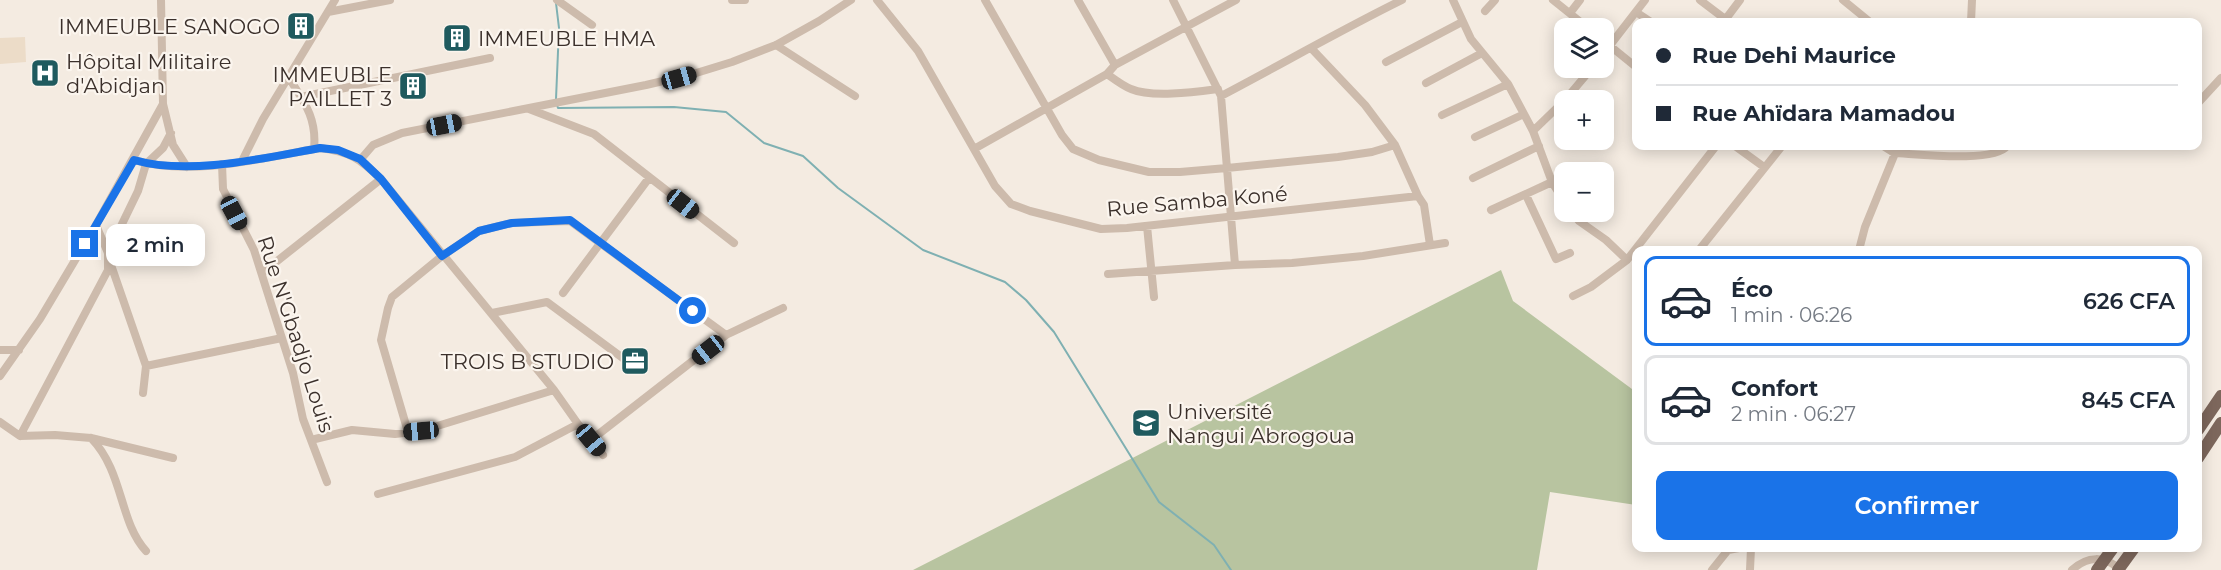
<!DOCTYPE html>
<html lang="fr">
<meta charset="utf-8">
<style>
:root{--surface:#fff;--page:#f2f2f3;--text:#1f2937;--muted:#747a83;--line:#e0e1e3;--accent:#1a73e8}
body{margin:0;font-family:Montserrat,sans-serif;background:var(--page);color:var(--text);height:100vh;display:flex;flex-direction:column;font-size:22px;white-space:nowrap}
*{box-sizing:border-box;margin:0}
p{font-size:20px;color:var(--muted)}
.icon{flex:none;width:33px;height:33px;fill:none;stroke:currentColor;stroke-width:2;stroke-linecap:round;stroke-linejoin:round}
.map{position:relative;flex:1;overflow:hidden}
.side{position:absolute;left:1632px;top:246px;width:570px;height:306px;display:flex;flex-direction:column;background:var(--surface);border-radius:12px;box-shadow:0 3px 15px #0003}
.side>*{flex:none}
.guide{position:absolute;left:1632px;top:18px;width:570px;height:132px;border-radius:12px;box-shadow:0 3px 15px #0003;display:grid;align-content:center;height:132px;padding:0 24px;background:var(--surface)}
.tools{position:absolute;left:1554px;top:18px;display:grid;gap:12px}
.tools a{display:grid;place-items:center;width:60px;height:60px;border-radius:12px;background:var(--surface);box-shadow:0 3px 15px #0003;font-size:30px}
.end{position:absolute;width:27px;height:27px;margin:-14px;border:8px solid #1a73e8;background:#fff;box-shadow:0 0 0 3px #fff}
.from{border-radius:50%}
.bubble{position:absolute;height:42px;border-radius:12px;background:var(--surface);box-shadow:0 3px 15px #0003;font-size:20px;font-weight:600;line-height:42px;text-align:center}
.car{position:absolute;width:18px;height:36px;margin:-18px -9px;border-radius:8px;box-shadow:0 0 4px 2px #0007;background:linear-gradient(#222 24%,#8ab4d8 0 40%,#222 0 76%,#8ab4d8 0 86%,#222 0)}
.guide b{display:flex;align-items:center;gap:21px;height:57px;font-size:22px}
.guide b+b{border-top:2px solid var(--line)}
.guide i{width:15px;height:15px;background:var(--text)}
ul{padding:10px 0 0;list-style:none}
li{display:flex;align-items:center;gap:18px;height:90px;margin:0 12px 9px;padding:0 12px;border:3px solid var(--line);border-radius:12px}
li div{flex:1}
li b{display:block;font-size:22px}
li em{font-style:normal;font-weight:600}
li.current{border-color:var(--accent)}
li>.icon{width:54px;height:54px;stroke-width:1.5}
.cta{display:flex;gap:12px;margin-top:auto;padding:12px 24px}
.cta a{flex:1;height:69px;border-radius:12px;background:var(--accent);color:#fff;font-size:24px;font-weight:600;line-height:69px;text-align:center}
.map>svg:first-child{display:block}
.green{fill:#b8c4a0}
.plaza{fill:#ecdcc8}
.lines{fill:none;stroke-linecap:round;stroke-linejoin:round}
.stream{stroke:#7fb0b2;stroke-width:2}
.minor{stroke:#cdbbac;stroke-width:8}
.primary{stroke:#7d675c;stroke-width:12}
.route{stroke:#1a73e8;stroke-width:8}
.labels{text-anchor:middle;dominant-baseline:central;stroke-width:4.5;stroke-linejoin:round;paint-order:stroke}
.poi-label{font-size:21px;fill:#3b302b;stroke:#fbf5ee;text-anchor:end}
.street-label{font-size:21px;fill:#3b302b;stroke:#fbf5ee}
</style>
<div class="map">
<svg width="2221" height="570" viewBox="0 0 2221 570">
<rect width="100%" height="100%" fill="#f4ebe1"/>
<path class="green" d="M1501,270L1513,301L1636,392V505L1550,492L1537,570H913Z"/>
<path class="plaza" d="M25,37L26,62L0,64V38Z"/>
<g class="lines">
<path class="stream" d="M556,3L559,28L556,99
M557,105L558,108L674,107L726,112L764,143L803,156L838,188L923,250L1005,282L1026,300L1054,332L1159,502L1214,545L1231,570"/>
<path class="minor" d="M557,0L592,25
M732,0H745
M877,0L918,51L995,186L1011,204L1030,211L1101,229L1127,228L1418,196
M985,0L1062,135L1073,149L1099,160L1149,172H1180L1227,168L1338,157L1372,152L1395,145
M1078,0L1115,65
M1173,0L1221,96L1235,265
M1453,0L1471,39L1508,84L1533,131L1552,182L1564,201
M1553,0L1588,28
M1700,0L1729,22
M1843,0L1870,22
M1485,11L1495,0
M328,12L390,0
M1636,12L1651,22
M1570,13L1580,0
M1725,20L1740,0
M1971,22L1972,0
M1604,41L1636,67
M776,45L855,96
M1311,48L1365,105L1395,145L1418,196L1424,205L1430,245
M1604,53L1645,0
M1386,62L1462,22
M1107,74C1114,79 1123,86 1131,89C1152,98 1195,92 1218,89
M289,78C305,103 317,119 314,149
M1426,83L1482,53
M1221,96C1282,64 1341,30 1402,0
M301,97L490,58
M1565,100L1592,68
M2198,103L2221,78
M163,104L173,145L187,167
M529,109L594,134L734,243
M1442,115L1508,84
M1533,131L1564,101
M1475,137L1524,114
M1735,146L1764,167
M1883,146L1894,153C1917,154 1995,163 2007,146
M974,149L1107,74L1115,65L1236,0
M361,159L373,145L402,133L646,85L693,74L732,62L776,45L819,21L851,0
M134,160C191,177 263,158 320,148C351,152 359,158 381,179L554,390L578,424L603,455
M242,161L263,119L335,0
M222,164L223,189L254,250L293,373L303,419L327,482
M1473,178L1539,146
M1526,195L1556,259L1570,253
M1491,210L1552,182
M1572,212L1579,221L1606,240L1627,260
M1147,226L1154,297
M1699,250L1782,146
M1859,250L1865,227L1898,146
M108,253L138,191L146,164L163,148L171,133
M110,262L146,366L143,393
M262,273L381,179
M1108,274L1235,265L1292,263L1363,256L1445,243
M563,293L649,178
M1573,296L1591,287L1627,260L1716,146
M492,313L547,302L639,370
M0,350H19
M146,366L282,338
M0,376L40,319L96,225L163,104L161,0
M0,422L20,436L55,435L91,438L173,458
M408,432L381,340L388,308L392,297L442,256L479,231L511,223L570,221L726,335L783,308
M20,436L108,270V253L96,225
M91,438C124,472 119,522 146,551
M311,440L352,430L395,434L421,431L554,390
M591,440L726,335
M378,494L515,457L578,424
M1712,570L1728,550L1739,548
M1750,570L1751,548
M2072,570C2087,556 2105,555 2120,570"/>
<path class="primary" d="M2198,430L2221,396
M2198,458L2221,423
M2097,570L2113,548
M2118,570L2134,548"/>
</g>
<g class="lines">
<path class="route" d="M85,244L134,160C189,176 264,158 320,148L338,150L360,159L381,179L442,256L479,231L512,223L570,220L693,311"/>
</g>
<defs>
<g id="building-square" transform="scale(1.5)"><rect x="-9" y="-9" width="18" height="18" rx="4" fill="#1f5a5e" stroke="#fbf5ee"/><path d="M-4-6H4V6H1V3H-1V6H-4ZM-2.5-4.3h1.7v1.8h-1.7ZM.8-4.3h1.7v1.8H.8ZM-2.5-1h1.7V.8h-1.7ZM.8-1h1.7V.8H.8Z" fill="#fff"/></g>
<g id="hospital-square" transform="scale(1.5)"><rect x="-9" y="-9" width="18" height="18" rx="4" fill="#1f5a5e" stroke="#fbf5ee"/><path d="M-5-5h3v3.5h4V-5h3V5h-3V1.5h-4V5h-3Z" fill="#fff"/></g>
<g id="office-square" transform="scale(1.5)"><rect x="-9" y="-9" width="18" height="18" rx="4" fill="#1f5a5e" stroke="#fbf5ee"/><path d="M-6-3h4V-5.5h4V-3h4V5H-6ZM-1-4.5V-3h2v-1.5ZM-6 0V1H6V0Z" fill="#fff"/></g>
<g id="university-square" transform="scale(1.5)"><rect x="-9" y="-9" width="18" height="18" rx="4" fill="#1f5a5e" stroke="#fbf5ee"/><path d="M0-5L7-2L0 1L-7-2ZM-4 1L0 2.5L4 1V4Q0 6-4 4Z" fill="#fff"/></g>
</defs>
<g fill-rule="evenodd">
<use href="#building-square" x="301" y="26"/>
<use href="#building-square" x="457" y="38"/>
<use href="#hospital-square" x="45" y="73"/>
<use href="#building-square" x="413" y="86"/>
<use href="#office-square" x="635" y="361"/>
<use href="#university-square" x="1146" y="423"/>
</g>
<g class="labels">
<g class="poi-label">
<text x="280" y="26">IMMEUBLE SANOGO</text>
<text x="478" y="38" text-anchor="start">IMMEUBLE HMA</text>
<text x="66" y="61" text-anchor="start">Hôpital Militaire<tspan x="66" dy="24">d'Abidjan</tspan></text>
<text x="392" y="74">IMMEUBLE<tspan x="392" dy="24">PAILLET 3</tspan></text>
<text x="614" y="361">TROIS B STUDIO</text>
<text x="1167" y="411" text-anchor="start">Université<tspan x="1167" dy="24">Nangui Abrogoua</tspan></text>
</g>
<g class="street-label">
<text transform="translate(1197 201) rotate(-5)">Rue Samba Koné</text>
<text transform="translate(296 334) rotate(72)">Rue N'Gbadjo Louis</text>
</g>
</g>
</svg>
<div class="tools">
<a><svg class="icon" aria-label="layers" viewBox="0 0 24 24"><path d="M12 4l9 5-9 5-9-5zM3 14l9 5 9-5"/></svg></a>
<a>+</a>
<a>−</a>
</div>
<i class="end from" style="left:693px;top:311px"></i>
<i class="end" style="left:85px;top:244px"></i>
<div class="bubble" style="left:106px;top:224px;width:99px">2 min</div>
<i class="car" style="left:679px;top:78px;rotate:74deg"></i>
<i class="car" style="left:444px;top:125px;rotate:79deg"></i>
<i class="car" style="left:683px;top:204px;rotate:128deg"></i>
<i class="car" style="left:234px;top:213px;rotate:152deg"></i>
<i class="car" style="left:708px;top:350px;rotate:232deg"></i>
<i class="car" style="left:421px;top:431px;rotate:265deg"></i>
<i class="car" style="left:591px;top:440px;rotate:140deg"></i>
<div class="guide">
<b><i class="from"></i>Rue Dehi Maurice</b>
<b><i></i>Rue Ahïdara Mamadou</b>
</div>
<section class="side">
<ul>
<li class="current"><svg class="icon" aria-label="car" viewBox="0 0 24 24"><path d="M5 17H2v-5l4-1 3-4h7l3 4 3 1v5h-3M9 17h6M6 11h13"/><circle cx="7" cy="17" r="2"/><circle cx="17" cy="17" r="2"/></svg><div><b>Éco</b><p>1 min · 06:26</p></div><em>626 CFA</em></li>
<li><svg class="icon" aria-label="car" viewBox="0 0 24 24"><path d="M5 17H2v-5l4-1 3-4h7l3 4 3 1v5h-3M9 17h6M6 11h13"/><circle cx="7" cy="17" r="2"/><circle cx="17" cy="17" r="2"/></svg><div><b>Confort</b><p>2 min · 06:27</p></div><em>845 CFA</em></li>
</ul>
<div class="cta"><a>Confirmer</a></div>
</section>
</div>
